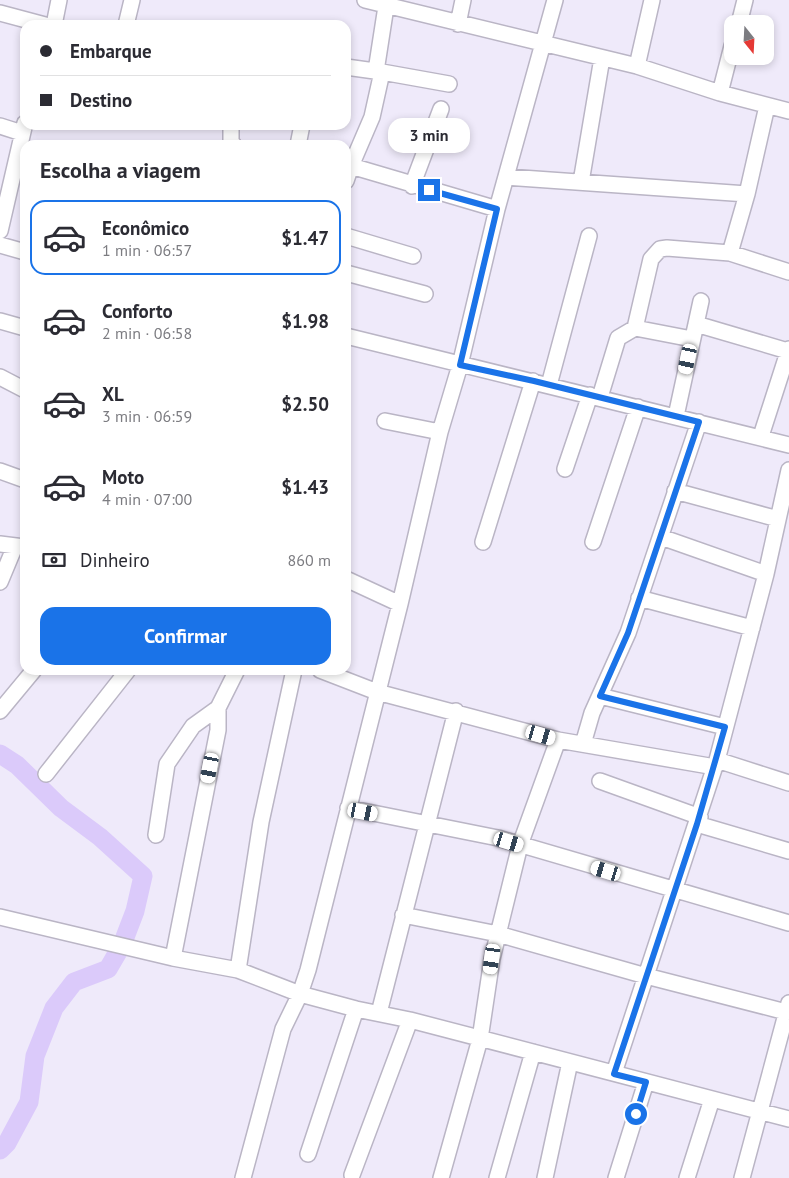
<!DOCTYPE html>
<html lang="pt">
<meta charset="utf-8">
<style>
:root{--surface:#fff;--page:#f2f2f3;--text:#2b2b33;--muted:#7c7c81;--line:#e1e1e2;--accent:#1a73e8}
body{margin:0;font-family:"PT Sans",sans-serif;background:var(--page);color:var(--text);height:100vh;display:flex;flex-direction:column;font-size:19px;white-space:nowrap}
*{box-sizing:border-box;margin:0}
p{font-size:16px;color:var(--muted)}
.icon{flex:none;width:28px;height:28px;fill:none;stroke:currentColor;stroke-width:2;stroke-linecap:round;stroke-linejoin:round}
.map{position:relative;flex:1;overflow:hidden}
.side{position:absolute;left:20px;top:140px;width:331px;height:535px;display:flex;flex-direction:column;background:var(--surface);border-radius:15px;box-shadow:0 2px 8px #0003}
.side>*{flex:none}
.guide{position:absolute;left:20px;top:20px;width:331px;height:110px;border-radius:15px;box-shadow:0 2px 8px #0003;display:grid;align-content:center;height:110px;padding:0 20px;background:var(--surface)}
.needle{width:32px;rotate:162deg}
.controls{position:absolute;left:724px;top:15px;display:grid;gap:10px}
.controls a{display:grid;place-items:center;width:50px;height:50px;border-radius:10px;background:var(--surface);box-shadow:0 2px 8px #0003;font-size:25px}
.end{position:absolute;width:22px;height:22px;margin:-11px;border:6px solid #1a73e8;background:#fff;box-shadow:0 0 0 2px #fff}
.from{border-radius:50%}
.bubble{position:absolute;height:35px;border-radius:15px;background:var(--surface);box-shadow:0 2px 8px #0003;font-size:16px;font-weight:800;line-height:35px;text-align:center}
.car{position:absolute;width:15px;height:30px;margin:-15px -8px;border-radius:6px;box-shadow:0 0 4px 1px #0007;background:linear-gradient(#fff 24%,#345 0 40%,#fff 0 76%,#345 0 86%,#fff 0)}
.guide b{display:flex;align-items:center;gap:18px;height:48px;font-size:19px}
.guide b+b{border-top:1px solid var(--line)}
.guide i{width:12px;height:12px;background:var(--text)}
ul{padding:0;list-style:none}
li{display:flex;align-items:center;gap:15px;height:75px;margin:0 10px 8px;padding:0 10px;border:2px solid transparent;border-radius:15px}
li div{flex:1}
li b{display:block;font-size:19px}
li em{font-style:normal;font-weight:800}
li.active{border-color:var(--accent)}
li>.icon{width:45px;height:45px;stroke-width:1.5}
h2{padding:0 20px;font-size:22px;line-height:60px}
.pay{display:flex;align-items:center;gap:12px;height:55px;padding:0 20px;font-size:19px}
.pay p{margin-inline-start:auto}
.button{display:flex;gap:10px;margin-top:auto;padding:10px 20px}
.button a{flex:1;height:58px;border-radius:15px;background:var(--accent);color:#fff;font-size:20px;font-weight:800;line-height:58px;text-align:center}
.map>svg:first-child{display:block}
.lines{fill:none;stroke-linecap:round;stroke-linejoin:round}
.river{stroke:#dbcafa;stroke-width:19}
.minor-casing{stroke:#bab5c5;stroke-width:18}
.minor{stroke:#fff;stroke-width:15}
.route{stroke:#1a73e8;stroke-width:6}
</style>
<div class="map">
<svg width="789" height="1178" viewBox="0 0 789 1178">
<rect width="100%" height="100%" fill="#efeafa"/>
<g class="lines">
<path class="river" d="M0,754L17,765L61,808L100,837L143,876L135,911L122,945L108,969L74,982L54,1008L35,1056L29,1102L7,1143L0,1150"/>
<g class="minor-casing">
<path id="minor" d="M365,0L637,66L720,93L789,111
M0,13L45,25
M458,24L463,0
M739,24L745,0
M54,25L59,0
M126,25L132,0
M637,66L652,0
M346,67L382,72L372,117L351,166L497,209
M376,71L387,0
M382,72L449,84
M720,93L732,46
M231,125V142L234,145
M0,126L22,133
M298,145L302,125
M346,165L351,166L346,181
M506,177L747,194
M581,182L602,58
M412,186L441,109
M0,231L25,123
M346,236L413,256
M0,245L25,252
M730,253L747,194L767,106
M346,273L425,294
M0,321L25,328
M696,324L788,351
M635,328L692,339
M346,336L789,445
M0,377L25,390
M549,385L589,236
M600,397L618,338L635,328L651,259L660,249L667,248L730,253L789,272
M676,416L701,301
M385,421L440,432
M761,436L789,349
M565,469L590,395
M0,471L25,480
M675,491L778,519
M661,537L766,574
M483,542L533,381
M593,542L638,407
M0,544L24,547
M346,579L400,604
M0,582L15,546
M639,598L752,628
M320,670L377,692L558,740L715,767
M600,696L725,727
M0,711L34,670
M583,744L592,713L628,633L699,422
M717,760L789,783
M46,774L128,670
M600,781L700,817
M348,808L498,838L789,923
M697,824L789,851
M156,835L167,764L193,726L218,708
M403,915L498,934L646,976L786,1012
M0,917L173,958L238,970L300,994L356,1009L410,1020L789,1119
M173,958L218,730V708L237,670
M238,970L261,822L294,670
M379,1013L456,711
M614,1073L717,760L766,574L789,470
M308,1154L356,1009
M352,1175L410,1020
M243,1178L283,1029L300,994L308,970L400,604L440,432L460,365L497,209L555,0
M441,1178L480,1039L492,959L520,845L558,740
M497,1178L533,1052
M545,1178L570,1062
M616,1178L646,1082
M687,1178L712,1099
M742,1178L789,1003"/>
</g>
<use href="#minor" class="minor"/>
</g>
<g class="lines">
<path class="route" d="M429,190L497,209L460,365L534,381L699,422L628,633L600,696L725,727L697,824L614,1074L646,1082L636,1114"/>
</g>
</svg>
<div class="controls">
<a><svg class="needle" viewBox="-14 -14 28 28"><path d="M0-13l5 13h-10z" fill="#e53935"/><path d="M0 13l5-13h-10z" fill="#7c7c81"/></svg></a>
</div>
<i class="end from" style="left:636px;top:1114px"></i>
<i class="end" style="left:429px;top:190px"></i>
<div class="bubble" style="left:388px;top:118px;width:82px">3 min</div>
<i class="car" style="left:688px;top:359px;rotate:192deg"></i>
<i class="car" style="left:541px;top:735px;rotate:106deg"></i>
<i class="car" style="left:210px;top:768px;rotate:191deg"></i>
<i class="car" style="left:363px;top:812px;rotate:101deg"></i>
<i class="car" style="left:509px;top:842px;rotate:107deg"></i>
<i class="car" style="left:606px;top:871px;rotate:287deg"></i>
<i class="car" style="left:492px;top:959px;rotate:188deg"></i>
<div class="guide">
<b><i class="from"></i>Embarque</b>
<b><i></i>Destino</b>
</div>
<section class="side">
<h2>Escolha a viagem</h2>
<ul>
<li class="active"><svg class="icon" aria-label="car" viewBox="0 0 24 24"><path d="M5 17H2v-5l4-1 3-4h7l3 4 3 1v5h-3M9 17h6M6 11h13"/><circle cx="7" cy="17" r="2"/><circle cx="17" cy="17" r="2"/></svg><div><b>Econômico</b><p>1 min · 06:57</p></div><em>$1.47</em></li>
<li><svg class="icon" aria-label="car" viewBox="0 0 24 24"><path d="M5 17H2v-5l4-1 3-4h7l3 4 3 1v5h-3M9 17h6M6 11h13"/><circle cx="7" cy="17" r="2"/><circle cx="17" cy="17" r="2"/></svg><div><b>Conforto</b><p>2 min · 06:58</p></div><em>$1.98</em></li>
<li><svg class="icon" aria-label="car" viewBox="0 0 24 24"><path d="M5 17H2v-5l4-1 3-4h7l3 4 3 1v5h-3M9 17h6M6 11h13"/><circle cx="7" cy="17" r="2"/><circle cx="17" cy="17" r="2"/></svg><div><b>XL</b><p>3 min · 06:59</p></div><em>$2.50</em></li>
<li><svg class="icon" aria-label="car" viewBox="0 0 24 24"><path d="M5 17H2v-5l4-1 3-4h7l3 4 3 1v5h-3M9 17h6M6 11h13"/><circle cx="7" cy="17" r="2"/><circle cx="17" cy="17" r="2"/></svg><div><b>Moto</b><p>4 min · 07:00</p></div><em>$1.43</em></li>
</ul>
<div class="pay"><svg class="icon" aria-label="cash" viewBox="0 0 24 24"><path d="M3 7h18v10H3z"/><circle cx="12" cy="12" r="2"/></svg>Dinheiro<p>860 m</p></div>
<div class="button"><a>Confirmar</a></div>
</section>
</div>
